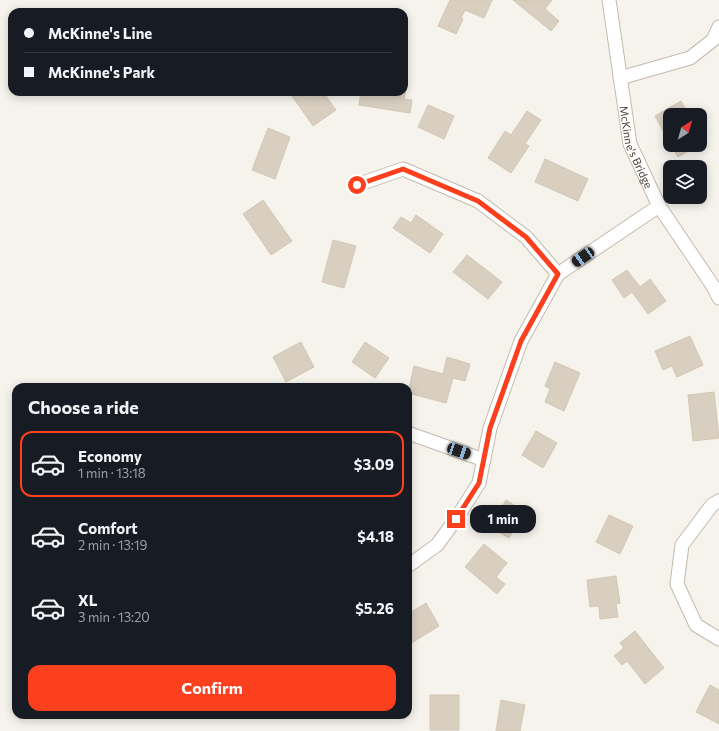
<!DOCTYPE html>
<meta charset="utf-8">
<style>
:root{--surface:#171b24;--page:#20242c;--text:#f1f3f6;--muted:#9ea1a6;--line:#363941;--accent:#fc3f1d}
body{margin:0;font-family:Commissioner,sans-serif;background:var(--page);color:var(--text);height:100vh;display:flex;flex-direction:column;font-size:15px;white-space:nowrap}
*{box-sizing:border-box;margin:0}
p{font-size:13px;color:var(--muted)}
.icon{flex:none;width:22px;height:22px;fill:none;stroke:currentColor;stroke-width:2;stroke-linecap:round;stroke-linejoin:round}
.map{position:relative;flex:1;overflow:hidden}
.panel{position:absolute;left:12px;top:383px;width:400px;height:336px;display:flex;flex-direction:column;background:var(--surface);border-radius:12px;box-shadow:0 2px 10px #0003}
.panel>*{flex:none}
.guide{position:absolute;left:8px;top:8px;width:400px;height:88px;border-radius:12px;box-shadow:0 2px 10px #0003;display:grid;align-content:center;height:88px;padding:0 16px;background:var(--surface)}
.needle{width:26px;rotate:37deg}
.controls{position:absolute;left:663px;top:108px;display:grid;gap:8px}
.controls a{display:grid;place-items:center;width:44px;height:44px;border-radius:8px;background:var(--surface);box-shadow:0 2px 10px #0003;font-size:20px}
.end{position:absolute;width:18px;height:18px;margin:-9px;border:5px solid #fc3f1d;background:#fff;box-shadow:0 0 0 2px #fff}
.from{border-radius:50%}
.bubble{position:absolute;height:28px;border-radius:12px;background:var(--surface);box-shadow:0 2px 10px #0003;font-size:13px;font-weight:700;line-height:28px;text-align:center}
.car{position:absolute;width:12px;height:24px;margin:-12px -6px;border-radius:5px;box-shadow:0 0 3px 1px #0007;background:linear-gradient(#222 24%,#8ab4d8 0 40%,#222 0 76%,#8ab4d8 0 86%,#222 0)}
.guide b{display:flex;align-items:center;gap:14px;height:38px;font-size:15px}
.guide b+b{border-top:1px solid var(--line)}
.guide i{width:10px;height:10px;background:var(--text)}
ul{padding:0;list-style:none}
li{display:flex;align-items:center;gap:12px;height:66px;margin:0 8px 6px;padding:0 8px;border:2px solid transparent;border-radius:12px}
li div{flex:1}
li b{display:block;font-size:15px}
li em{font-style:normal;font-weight:700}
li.current{border-color:var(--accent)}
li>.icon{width:36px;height:36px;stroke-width:1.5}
h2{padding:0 16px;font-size:18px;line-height:48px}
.button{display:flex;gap:8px;margin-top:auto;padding:8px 16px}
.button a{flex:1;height:46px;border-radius:12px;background:var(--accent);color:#fff;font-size:16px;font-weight:700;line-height:46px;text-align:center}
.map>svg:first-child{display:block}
.building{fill:#d8cfc1;stroke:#d3c7b4}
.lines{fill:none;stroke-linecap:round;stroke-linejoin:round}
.minor-casing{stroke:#c2bbae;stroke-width:15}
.minor{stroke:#fff;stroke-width:13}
.route{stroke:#fc3f1d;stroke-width:5}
.labels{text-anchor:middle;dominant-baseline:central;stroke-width:3.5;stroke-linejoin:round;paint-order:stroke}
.street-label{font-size:11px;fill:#4b4439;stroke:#fff}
</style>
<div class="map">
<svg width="719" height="731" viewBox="0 0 719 731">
<rect width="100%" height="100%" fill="#f6f3ec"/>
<path class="building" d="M450,0H492L484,18L465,10L461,18L463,19L456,34L438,26Z
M513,0H552L545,9L559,21L551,31Z
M404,89H406L404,99L412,100L410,113L359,105L361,92H404Z
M291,92H316L319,97L324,93L336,110L313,126L290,93Z
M681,101L689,115H670V143L655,116Z
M428,105L454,116L444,139L418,127Z
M527,111L541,120L525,144L529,146L511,173L488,158L505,131L511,135Z
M268,128L290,137L275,179L252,170Z
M671,145H693L695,147L678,157Z
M545,159L588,179L578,201L535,182Z
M263,200L292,241L271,255L243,214Z
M416,215L443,234L430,253L393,228L401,217L411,223Z
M333,240L356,246L344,288L322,282Z
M467,255L502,282L488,299L453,272Z
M627,270L640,287L650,279L666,301L648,314L632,292L624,298L612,280Z
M690,336L703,365L677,377L672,366L663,370L655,351Z
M301,342L314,367L286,382L273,357Z
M365,342L389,358L375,378L352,362Z
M447,357L470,364L465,381L453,378L446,403L408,393L414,366L443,374Z
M555,362L580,373L564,411L545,402L550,389L545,386Z
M714,392L719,438L693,441L688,395Z
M536,431L557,443L543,468L522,455Z
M506,500L525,512L509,538L490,527Z
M609,515L633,526L620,554L596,542Z
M484,544L507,563L496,577L505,584L497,594L465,567Z
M616,576L620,603L616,604L618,617L600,619L599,606L590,607L587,580Z
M426,603L439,626L410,644L408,642V614Z
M635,631L664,668L645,684L627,661L622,665L614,656L624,648L620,643Z
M710,685L719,690V724L696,712Z
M430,695H459V730H430Z
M501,700L525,705L520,731H496Z"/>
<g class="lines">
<g class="minor-casing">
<g id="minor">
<path id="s1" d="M609,0L630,144L659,206L713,286L719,298"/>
<path d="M620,78L690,58L713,40L719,27"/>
<path d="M357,185L403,169L478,201L526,237L558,274"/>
<path d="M408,433L484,460"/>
<path d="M719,501L712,505L682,545L677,584L696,625L719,639"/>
<path d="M408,566L437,545L456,519L479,483L490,428L521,341L558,274L659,206"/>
</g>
</g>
<use href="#minor" class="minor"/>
</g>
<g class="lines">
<path class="route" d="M357,185L403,169L478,201L526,237L558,274L521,341L490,428L479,483L456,519"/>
</g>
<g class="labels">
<g class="street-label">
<text stroke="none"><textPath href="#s1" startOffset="150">McKinne's Bridge</textPath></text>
</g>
</g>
</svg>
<div class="controls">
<a><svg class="needle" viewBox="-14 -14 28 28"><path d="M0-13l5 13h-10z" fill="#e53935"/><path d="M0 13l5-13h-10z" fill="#9ea1a6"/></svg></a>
<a><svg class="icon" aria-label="layers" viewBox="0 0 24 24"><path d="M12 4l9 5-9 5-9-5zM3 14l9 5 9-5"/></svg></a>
</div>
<i class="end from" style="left:357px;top:185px"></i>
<i class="end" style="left:456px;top:519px"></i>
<div class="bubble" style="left:470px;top:505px;width:66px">1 min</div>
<i class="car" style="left:583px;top:257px;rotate:236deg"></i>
<i class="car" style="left:459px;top:451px;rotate:109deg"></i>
<div class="guide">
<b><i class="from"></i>McKinne's Line</b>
<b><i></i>McKinne's Park</b>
</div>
<section class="panel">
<h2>Choose a ride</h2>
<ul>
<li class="current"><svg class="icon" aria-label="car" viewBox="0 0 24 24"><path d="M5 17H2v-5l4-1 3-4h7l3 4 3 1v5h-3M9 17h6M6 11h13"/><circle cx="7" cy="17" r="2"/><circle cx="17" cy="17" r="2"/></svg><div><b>Economy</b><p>1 min · 13:18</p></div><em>$3.09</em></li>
<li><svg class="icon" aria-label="car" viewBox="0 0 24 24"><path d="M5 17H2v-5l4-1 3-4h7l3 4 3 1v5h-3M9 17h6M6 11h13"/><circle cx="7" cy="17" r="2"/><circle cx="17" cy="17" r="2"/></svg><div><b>Comfort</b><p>2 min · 13:19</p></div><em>$4.18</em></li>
<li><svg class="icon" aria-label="car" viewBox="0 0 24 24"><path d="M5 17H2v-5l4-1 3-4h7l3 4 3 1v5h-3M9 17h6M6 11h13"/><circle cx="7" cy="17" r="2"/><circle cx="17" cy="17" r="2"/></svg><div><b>XL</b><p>3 min · 13:20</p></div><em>$5.26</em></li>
</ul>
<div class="button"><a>Confirm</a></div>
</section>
</div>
